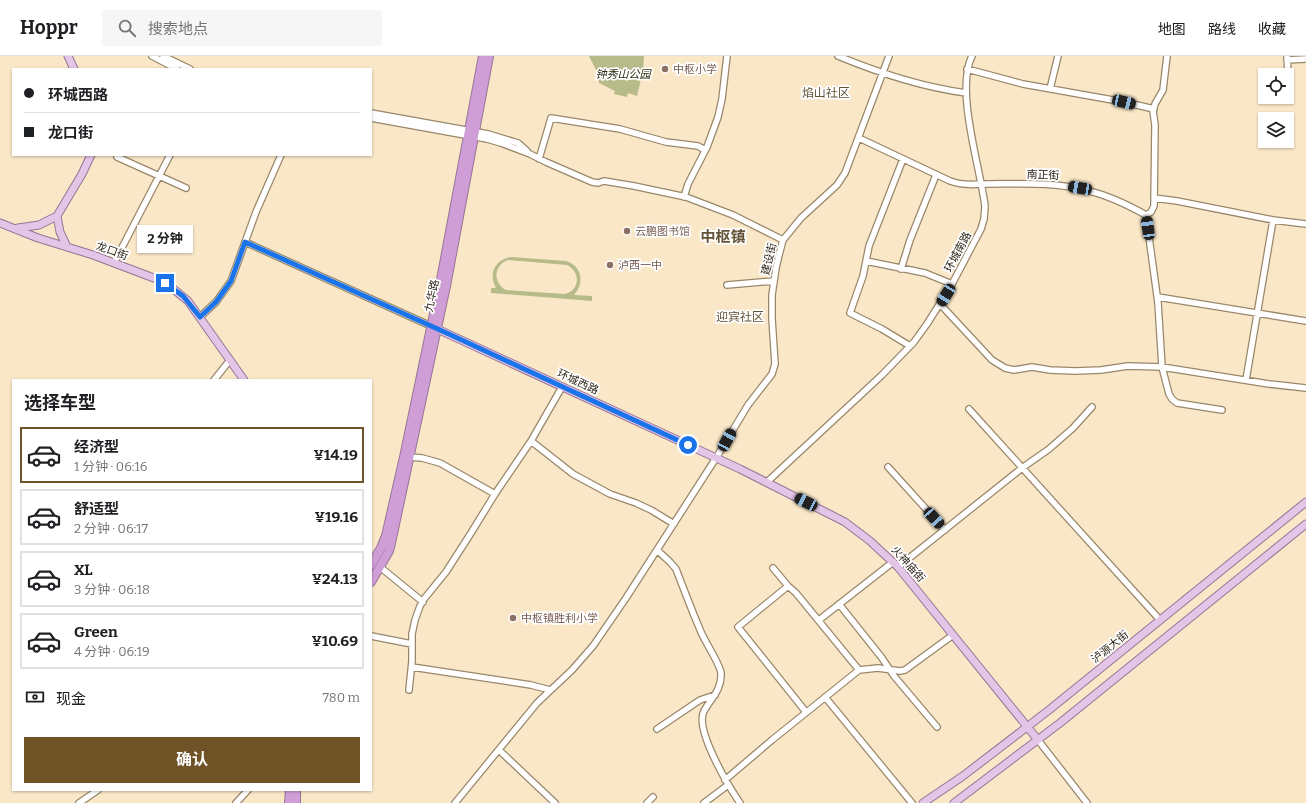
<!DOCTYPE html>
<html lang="zh">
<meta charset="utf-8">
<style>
:root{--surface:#fff;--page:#f6f6f6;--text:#202124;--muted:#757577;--line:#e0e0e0;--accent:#6f5326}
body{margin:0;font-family:Bitter,"Noto Sans SC",serif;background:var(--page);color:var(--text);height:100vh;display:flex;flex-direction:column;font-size:15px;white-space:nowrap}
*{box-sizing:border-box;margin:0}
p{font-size:13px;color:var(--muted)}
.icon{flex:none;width:22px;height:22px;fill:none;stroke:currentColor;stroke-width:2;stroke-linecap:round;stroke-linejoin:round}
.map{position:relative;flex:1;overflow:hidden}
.side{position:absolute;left:12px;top:323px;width:360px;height:412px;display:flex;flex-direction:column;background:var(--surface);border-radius:0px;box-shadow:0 1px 3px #0004}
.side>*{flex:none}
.banner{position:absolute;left:12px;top:12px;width:360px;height:88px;border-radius:0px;box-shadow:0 1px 3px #0004;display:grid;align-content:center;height:88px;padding:0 12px;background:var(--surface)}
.buttons{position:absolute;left:1258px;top:12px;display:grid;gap:8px}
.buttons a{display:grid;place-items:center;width:36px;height:36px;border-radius:0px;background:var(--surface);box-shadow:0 1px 3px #0004;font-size:20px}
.end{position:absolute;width:18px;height:18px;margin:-9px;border:5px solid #1a73e8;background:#fff;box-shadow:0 0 0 2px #fff}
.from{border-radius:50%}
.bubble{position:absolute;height:28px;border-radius:0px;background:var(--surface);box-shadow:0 1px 3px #0004;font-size:13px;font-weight:700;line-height:28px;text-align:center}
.car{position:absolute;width:12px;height:24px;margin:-12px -6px;border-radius:5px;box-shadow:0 0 3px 1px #0007;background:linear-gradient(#222 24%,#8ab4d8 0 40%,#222 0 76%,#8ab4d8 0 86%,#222 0)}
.banner b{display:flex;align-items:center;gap:14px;height:38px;font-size:15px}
.banner b+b{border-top:1px solid var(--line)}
.banner i{width:10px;height:10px;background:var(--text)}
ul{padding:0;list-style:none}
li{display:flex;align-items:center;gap:12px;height:56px;margin:0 8px 6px;padding:0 4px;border:2px solid var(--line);border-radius:0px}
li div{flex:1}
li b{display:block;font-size:15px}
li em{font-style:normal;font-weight:700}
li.on{border-color:var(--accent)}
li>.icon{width:36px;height:36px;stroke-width:1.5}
h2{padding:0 12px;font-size:18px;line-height:48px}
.pay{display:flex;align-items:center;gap:10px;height:44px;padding:0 12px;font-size:15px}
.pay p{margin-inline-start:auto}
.primary-button{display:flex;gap:8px;margin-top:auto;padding:8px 12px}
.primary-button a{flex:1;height:46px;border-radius:0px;background:var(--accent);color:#fff;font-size:16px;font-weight:700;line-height:46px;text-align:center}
header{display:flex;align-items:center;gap:24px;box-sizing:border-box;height:56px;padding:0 20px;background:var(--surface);border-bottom:1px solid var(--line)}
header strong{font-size:19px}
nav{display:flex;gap:22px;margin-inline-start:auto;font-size:14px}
.search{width:280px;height:36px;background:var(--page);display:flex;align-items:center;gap:10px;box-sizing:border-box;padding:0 14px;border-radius:0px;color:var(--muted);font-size:15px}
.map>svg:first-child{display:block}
.green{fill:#b6bb89;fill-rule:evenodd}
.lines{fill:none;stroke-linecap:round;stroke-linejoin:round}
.minor-casing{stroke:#99876a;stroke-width:8}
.major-casing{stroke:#977495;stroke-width:9}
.highway-casing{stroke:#977495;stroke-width:10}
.minor{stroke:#fff;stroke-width:5.5}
.major{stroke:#e2c5e7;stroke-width:7}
.highway{stroke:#cf9ed7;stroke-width:8}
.route{stroke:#1a73e8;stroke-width:5}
.education-dot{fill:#8d6e63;stroke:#fff;stroke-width:1.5}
.labels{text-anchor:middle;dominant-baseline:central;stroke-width:3.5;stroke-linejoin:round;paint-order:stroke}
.education-label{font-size:11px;fill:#785e54;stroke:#fff;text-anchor:start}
.park-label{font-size:11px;font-style:italic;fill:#2d2f12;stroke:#fff}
.street-label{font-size:11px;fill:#2e271b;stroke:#fff}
.neighbourhood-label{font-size:12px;fill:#635337;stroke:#fff}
.district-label{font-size:15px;font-weight:bold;fill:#635337;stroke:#fff}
</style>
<header>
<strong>Hoppr</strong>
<div class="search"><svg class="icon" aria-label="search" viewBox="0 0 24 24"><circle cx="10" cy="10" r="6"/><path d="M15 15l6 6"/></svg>搜索地点</div>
<nav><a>地图</a><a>路线</a><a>收藏</a></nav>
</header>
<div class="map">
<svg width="1306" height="747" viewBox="0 0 1306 747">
<rect width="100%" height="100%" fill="#fae7c7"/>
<path class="green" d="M589,0H644L643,15L637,40L628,37L627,41L614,38L615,35L599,27L596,14Z
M511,201L566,205C582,210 585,227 574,239L592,240V245L491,237V232H496C488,218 495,203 511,201ZM508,204L567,209C581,216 580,234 565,238L506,234C492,226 494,209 508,204Z"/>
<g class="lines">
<g class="minor-casing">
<path id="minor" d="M152,0L177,13
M163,0L190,13
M838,0C879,17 922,31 966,37
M1287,0L1289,36
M1287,4L1306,3
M967,13L1023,28L1124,46L1154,53
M1050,33L1058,0
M371,57L488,78L518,87L527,95
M371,62L487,83L501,87L530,98L546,106L592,126L598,127L604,125L634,130L686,141L733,159L783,184
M859,82L950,125C961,129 970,129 981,128C1017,128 1054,125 1089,135C1110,140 1128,149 1146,159
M117,101L186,132
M539,103L551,62L620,73L666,86L698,90L705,94
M903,103L869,190L863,220L850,257L882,273L910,290
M684,141L688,128L707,91L718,61L722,43L727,0
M1154,142L1177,145L1273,164L1306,168
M1146,159L1158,247L1162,311L1169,338L1172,343L1177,347L1222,354
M1146,159L1151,156L1154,150L1155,69L1153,55L1155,48L1163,34L1167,0
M245,186L431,270
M866,205L925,217L952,228
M114,207L170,99
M901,213L910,184L936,119
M727,229L774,225
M1158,241L1306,265
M940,248L992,304L1005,312L1014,314L1032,311L1050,314L1075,315L1101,314L1128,310L1162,311L1269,328L1306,332
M200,261L216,246L231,225L256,156L281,99
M214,324L230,304
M1246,324L1273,164
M969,353L1160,564
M531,385L573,418L610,438L636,447L651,454L674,468
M410,401L422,402L440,407L495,438
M888,411L945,474
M767,426L882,319L914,286L927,268L951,230L981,173L984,163L985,150C980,111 955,34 972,0
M657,494L670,506L676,513C684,534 692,555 701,576C705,586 720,608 721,617C722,634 711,642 704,655C694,673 729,731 740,747
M380,511L423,546
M898,511L1022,412L1049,393L1073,372L1092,351
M773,512L788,530L796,537L859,614
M788,530L738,571L806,656
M839,548L882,602L894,620L937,671
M819,564L893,506
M371,580L412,588
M412,611L531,629L550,634
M409,634L412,605V578L415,564L420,550L424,543L446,516L471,477L495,438L531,385L562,331
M825,641L912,747
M657,673L700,644L715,639
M1038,684L1087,747
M499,694L555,747
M725,724L772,684L859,614L878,612L900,615L905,614L953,579
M79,747L98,734
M236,747L248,734
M455,747L537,647L572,614L593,590L626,542L716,402L748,349L772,318L775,308L772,263V239L776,212L779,199L783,184L801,162L837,129L845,117L889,0
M647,747L653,741
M704,747L728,729"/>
</g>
<g class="major-casing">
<path id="major" d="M68,0L74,13
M57,160L82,118L91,99
M57,160L60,176L67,191
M0,167L38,182L93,199L159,224L171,231L188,245L244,324
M18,172L39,169L57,160
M433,271L740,413L845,466L870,485L898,511L1038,684
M923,747L963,720L1049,654L1306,446
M954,747L1060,667L1306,468"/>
</g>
<g class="highway-casing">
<path id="highway" d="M371,509L381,492L386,480L404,401L440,229L483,0
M371,526L389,495L391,487L446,230L489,0
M289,747L290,734
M296,747V734"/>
</g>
<use href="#minor" class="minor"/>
<use href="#major" class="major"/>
<use href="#highway" class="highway"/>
</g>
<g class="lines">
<path class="route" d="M165,227L183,240L200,261L216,246L231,225L245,186L451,279L688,389"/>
</g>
<g class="education-dot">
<circle cx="665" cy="13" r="4"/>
<circle cx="627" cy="175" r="4"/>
<circle cx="610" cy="209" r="4"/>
<circle cx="513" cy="562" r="4"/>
</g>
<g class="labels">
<g class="education-label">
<text x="673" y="13">中枢小学</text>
<text x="635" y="175">云鹏图书馆</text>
<text x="618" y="209">泸西一中</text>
<text x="521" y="562">中枢镇胜利小学</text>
</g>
<g class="park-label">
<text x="623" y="18">钟秀山公园</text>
</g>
<g class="street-label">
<text transform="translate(1043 119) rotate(2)">南正街</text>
<text transform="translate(112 195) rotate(20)">龙口街</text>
<text transform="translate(958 196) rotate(-62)">环城南路</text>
<text transform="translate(769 203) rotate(-77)">建设街</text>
<text transform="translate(432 240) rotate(-78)">九华路</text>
<text transform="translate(578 326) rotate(25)">环城西路</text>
<text transform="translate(908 508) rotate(48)">火神庙街</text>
<text transform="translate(1110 591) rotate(-39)">泸源大街</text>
</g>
<g class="neighbourhood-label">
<text x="826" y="37">焰山社区</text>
<text x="740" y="261">迎宾社区</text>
</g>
<g class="district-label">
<text x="723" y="181">中枢镇</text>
</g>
</g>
</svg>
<div class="buttons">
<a><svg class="icon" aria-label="locate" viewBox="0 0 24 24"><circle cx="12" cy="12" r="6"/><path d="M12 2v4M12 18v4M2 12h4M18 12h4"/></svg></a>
<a><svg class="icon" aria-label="layers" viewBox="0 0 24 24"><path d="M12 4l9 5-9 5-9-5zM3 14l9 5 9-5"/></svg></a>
</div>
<i class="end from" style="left:688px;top:389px"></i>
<i class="end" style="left:165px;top:227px"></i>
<div class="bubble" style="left:137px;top:169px;width:56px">2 分钟</div>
<i class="car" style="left:1124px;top:46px;rotate:103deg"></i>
<i class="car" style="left:1080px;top:132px;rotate:280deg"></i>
<i class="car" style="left:1148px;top:172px;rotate:352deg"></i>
<i class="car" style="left:946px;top:239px;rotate:212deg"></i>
<i class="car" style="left:727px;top:384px;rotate:29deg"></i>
<i class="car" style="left:806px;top:446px;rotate:297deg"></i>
<i class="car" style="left:934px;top:462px;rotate:138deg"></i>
<div class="banner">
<b><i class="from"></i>环城西路</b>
<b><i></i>龙口街</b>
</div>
<section class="side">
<h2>选择车型</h2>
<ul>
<li class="on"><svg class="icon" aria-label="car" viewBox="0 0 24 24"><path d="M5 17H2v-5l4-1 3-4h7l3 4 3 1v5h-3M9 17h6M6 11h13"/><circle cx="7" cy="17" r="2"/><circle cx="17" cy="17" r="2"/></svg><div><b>经济型</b><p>1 分钟 · 06:16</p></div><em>¥14.19</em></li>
<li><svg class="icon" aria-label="car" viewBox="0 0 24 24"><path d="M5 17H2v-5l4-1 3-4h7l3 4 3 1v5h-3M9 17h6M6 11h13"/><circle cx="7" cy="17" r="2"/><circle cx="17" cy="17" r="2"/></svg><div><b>舒适型</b><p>2 分钟 · 06:17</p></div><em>¥19.16</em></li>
<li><svg class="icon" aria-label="car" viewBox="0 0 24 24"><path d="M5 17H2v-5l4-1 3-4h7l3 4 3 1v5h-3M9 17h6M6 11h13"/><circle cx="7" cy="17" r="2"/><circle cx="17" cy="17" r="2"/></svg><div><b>XL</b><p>3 分钟 · 06:18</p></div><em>¥24.13</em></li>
<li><svg class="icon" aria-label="car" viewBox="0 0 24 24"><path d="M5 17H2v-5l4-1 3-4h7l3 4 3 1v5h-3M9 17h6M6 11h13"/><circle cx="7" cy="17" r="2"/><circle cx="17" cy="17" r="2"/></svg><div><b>Green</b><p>4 分钟 · 06:19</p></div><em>¥10.69</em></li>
</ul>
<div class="pay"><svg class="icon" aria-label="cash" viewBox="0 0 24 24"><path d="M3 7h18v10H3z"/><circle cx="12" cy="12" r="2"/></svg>现金<p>780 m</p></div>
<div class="primary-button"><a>确认</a></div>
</section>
</div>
